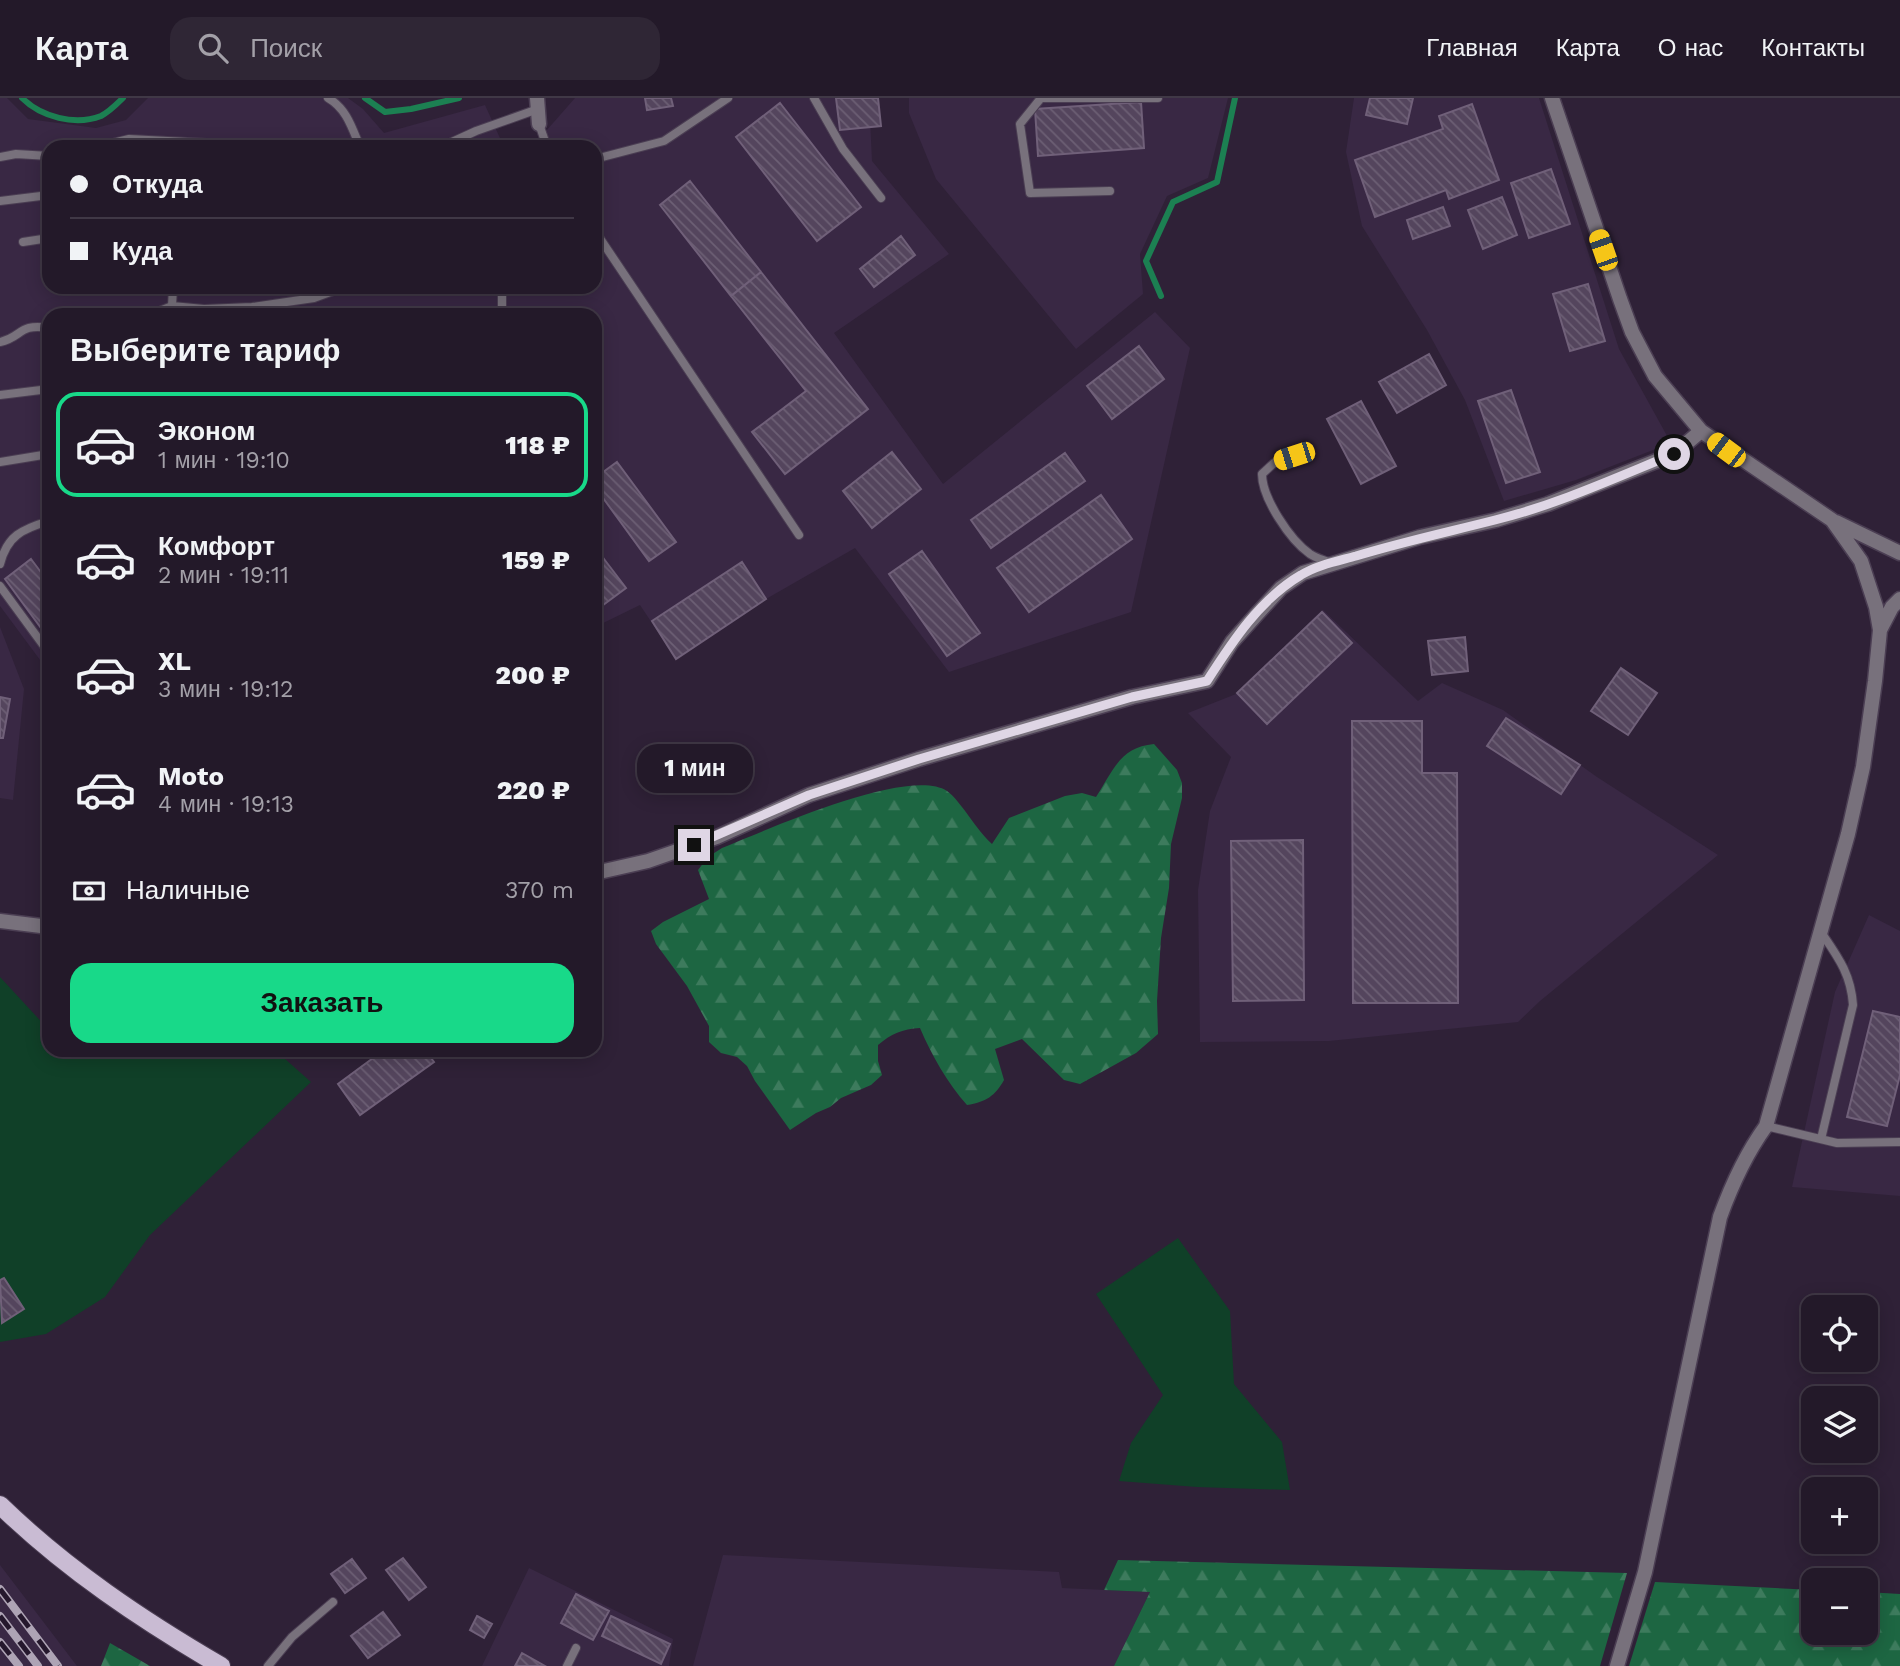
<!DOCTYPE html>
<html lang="ru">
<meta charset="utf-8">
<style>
:root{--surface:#231929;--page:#2f2635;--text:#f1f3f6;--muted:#a3a0a8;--line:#403846;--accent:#18d989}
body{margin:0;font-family:"Work Sans",sans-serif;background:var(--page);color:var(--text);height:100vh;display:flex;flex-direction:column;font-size:26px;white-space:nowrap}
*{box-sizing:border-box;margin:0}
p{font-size:23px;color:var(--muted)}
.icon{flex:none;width:38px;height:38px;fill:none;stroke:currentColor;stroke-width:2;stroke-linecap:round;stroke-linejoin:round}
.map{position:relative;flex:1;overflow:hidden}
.panel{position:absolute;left:42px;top:210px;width:560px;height:749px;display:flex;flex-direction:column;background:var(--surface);border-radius:21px;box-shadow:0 4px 18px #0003,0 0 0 2px var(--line)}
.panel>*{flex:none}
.top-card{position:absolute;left:42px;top:42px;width:560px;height:154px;border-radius:21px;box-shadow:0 4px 18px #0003,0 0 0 2px var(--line);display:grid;align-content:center;height:154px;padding:0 28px;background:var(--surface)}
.fabs{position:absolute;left:1801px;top:1197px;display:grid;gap:14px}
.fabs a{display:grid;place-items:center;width:77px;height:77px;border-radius:14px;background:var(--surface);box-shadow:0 4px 18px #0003,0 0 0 2px var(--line);font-size:35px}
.end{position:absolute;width:32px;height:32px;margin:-16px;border:9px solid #dfd6e5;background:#111;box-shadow:0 0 0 4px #111}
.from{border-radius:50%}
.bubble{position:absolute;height:49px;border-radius:21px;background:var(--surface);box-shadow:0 4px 18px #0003,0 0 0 2px var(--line);font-size:23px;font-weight:800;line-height:49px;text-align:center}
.car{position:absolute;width:21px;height:42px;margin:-21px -10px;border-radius:9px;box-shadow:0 0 5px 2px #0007;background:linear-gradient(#f5c518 24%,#345 0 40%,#f5c518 0 76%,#345 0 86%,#f5c518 0)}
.top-card b{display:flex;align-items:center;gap:24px;height:66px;font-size:26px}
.top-card b+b{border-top:2px solid var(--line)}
.top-card i{width:18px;height:18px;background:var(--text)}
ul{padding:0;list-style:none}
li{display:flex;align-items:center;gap:21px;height:105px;margin:0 14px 10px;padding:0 14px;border:4px solid transparent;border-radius:21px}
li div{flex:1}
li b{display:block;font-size:26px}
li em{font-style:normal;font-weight:800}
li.current{border-color:var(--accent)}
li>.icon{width:63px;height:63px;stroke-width:1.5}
h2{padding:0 28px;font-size:32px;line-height:84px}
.pay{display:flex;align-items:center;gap:18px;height:77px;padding:0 28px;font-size:26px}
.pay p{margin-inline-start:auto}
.action{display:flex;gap:14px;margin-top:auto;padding:14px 28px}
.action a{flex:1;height:80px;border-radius:21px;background:var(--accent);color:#111;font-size:28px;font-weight:800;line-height:80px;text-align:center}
header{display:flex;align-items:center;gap:42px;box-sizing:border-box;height:98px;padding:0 35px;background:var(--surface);border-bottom:2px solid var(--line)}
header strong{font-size:33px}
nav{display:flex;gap:38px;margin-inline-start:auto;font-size:24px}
.search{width:490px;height:63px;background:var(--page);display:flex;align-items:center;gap:18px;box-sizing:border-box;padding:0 24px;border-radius:21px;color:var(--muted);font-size:26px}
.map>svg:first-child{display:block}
.built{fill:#392844}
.forest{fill:url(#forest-firs)}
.garden{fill:#104028}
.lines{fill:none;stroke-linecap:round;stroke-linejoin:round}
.stream{stroke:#1c8052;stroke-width:6}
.building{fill:url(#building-back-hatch);stroke:#706079;stroke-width:2}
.service-casing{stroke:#4b3e53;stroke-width:10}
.minor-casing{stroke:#4b3e53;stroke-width:17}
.primary-casing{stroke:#4b3e53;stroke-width:20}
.service{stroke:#78717c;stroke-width:8}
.minor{stroke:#78717c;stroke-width:14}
.primary{stroke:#c9bbd3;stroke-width:18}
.rail-casing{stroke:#aea4b5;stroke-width:8}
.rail{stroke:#25182d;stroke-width:5;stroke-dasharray:16;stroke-linecap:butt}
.route{stroke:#dfd6e5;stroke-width:9}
</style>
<header>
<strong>Карта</strong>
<div class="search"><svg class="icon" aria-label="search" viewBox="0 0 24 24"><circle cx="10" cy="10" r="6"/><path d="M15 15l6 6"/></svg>Поиск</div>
<nav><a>Главная</a><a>Карта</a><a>О нас</a><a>Контакты</a></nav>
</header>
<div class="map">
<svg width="1900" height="1568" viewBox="0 0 1900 1568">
<defs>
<pattern id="forest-firs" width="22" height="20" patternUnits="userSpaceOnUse" patternTransform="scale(1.75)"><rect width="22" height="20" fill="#1d6642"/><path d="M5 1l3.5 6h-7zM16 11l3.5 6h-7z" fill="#3d7b5d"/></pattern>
<pattern id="building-back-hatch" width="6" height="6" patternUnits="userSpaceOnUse" patternTransform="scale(1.75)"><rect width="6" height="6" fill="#54455d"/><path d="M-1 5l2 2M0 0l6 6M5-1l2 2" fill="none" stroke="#6c5f74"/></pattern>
</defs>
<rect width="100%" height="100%" fill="#2f2137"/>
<path class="built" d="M0,0H7L28,21L96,30L126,22L148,0H348L363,11L384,35L485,7L504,49H49V189H595V49H532L575,0H869L872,63L949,156L834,235L943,386L1155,214L1190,250L1131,514L949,574L855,450L766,501L676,561L640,507L595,529V217H49V574L0,508Z
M909,0H1228L1208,80L1167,98L1140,156L1143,196L1076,251L936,81L909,15Z
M1354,0H1539L1619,251L1671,345L1576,382L1504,403L1465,302L1427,232L1362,128L1346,54Z
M1323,512L1418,603L1442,585L1503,612L1597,679L1718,757L1540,903L1518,924L1329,943L1200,944L1198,792L1210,713L1231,659L1188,615L1236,596Z
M0,529L24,591L13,702L0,700Z
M1869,817L1900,833V1098L1792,1089L1835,894Z
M723,1457L1059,1474L1062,1490L1150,1494L1114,1568H693Z
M0,1467L77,1568H0Z
M529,1470L673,1541L669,1568H482Z"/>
<path class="forest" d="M1154,646L1177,672L1182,685V700L1171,746L1169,790L1161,840L1157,903L1158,936L1136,955L1080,986L1064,982L1022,941L995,951L1004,982C995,998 986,1004 967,1007C948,986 931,956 920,930C902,931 891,936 878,947V963L882,977L871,987L841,1000L830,1009L816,1015L790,1032L755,983L747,968L737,959L721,955L709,944V928L687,888L656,846L651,833L663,824L709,801L698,772L708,759L722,750C765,733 908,668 947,693C960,702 977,733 992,746L1009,720L1065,698L1082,695L1096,699C1113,673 1120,649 1154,646Z
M1118,1462L1627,1475L1600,1568H1114L1150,1494L1104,1492Z
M1655,1484L1813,1492V1535H1866V1494L1900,1496V1568H1629Z
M110,1545L150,1568H101Z"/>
<path class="garden" d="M0,879L49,932V952H275L311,984L150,1137L105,1199L46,1236L0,1244Z
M1178,1140L1230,1213L1234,1286L1282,1344L1290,1392L1197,1389L1119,1383L1131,1345L1163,1297L1096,1196Z"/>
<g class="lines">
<path class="stream" d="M22,0C41,19 75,28 101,18C109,14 117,6 123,0
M365,0L385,14L411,11L459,0
M1161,198L1146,163L1173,104L1217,84L1235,0"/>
</g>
<path class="building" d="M645,0H671L673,8L647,12Z
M836,0H878L881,28L840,32Z
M1370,0H1413L1407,26L1366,17Z
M1141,4L1144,50L1038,58L1035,11Z
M780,5L861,109L817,143L736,39Z
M1472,6L1499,82L1449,101L1446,92L1375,119L1355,62L1443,31L1439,18Z
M1551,71L1570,126L1529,140L1511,85Z
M690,83L761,174L731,198L660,107Z
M1502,99L1517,137L1483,151L1468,112Z
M1443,109L1450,128L1413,141L1407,122Z
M901,138L915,157L874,189L860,171Z
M761,174L868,311L785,376L752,334L806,293L731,198Z
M1588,186L1605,243L1570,253L1553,196Z
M1139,248L1164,281L1112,321L1087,288Z
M1429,256L1446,287L1397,315L1379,284Z
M1511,292L1540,374L1506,385L1478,303Z
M1361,303L1396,368L1361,386L1327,321Z
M892,354L921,391L872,430L843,393Z
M1065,355L1085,383L991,450L971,422Z
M617,364L676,444L649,463L595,389V380Z
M1101,397L1132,441L1029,514L997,470Z
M922,453L980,535L947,558L889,476Z
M31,461L49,485V541L5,481Z
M604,461L626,490L595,513V468Z
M742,464L766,501L676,561L652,523Z
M1322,514L1352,545L1267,626L1237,595Z
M1465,539L1468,573L1432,577L1428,543Z
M1621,570L1657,595L1628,637L1591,613Z
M0,599L10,601L3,640H0Z
M1506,620L1580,667L1561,696L1487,648Z
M1352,623H1422V675H1457L1458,905H1353Z
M1303,742L1304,902L1233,903L1231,743Z
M1873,913L1900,919V977L1887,1028L1847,1019Z
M384,952H425L434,964L360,1017L338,986Z
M4,1180L24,1211L2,1225L0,1182Z
M403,1460L426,1489L409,1502L386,1472Z
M352,1461L366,1480L345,1495L331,1476Z
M576,1496L609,1513L593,1542L561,1525Z
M383,1514L400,1537L368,1560L351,1538Z
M477,1518L492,1526L484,1540L470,1532Z
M611,1518L670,1546L661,1566L602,1538Z
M522,1555L545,1568H515Z"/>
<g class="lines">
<g class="service-casing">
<path id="service" d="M328,0C347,11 352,30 360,49
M814,0L843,51L881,100
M539,26L547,49
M96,49L129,41L283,49
M441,49L476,33L538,11
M0,59L16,56L49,58
M595,61L664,43L728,0
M1110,93L1030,95L1020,26L1041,0H1158
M0,103L49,97
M595,133L799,437
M23,144L49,140
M502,189V217
M172,208L173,189
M150,217L172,208L204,211L252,209L314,200L344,189
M0,244C23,239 18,225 49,230
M0,297L49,291
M1294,358L1274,365L1262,376C1262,400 1290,442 1310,456C1316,460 1324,462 1331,465
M0,364L49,356
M0,466C7,438 22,431 49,423
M0,488L49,555
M1766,1028L1837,1045L1900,1044
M1821,1041L1853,907C1851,876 1838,859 1821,834
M268,1568L292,1539L333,1504
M567,1568L576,1550"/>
</g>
<g class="minor-casing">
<path id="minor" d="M537,0L539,26
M1552,0L1620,201L1632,234L1655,278L1701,333L1832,422L1861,463L1876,509L1880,532L1875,583L1863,669L1848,736L1766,1028C1745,1057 1732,1086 1720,1119L1645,1474L1617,1568
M1836,424L1900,455
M1880,532L1892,509L1900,501
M595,775L648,763L717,739L809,697L919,661L1132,599L1207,583L1232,544L1257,516L1281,490L1303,475L1420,439L1496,422L1548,406L1674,356L1701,333
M0,823L49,829"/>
</g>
<g class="primary-casing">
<path id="primary" d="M0,1407C66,1471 142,1522 221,1568"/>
</g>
<use href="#service" class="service"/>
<use href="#minor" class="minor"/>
<use href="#primary" class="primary"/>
<g class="rail-casing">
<path id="rail" d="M0,1491L58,1568
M0,1518L38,1568
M0,1544L19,1568"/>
</g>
<use href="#rail" class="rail"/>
</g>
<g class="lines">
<path class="route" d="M694,747L809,697L919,661L1132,599L1207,583C1232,544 1260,501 1301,477C1317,467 1338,463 1356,458C1402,444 1448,434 1495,422C1556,407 1615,380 1674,356"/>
</g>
</svg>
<div class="fabs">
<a><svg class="icon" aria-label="locate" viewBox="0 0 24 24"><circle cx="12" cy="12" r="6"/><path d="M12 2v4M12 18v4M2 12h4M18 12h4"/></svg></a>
<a><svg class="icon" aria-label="layers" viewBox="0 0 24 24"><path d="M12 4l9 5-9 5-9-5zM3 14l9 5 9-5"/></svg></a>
<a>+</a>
<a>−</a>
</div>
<i class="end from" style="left:1674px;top:356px"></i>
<i class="end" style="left:694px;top:747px"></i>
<div class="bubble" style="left:637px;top:646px;width:116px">1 мин</div>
<i class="car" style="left:1603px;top:152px;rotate:341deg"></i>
<i class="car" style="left:1726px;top:352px;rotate:307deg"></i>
<i class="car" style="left:1294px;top:358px;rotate:252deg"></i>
<div class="top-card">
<b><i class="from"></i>Откуда</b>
<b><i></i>Куда</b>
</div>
<section class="panel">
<h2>Выберите тариф</h2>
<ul>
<li class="current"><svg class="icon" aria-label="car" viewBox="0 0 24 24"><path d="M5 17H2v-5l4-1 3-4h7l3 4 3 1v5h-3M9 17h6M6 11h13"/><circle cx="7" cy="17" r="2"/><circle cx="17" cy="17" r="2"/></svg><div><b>Эконом</b><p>1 мин · 19:10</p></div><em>118 ₽</em></li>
<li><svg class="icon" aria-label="car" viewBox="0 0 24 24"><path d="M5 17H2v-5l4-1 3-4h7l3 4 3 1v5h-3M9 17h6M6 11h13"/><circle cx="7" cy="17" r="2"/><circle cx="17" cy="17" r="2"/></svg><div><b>Комфорт</b><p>2 мин · 19:11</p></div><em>159 ₽</em></li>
<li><svg class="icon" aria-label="car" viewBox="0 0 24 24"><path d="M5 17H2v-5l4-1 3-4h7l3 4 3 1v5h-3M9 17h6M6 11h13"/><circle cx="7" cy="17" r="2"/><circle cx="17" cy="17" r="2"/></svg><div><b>XL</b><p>3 мин · 19:12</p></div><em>200 ₽</em></li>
<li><svg class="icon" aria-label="car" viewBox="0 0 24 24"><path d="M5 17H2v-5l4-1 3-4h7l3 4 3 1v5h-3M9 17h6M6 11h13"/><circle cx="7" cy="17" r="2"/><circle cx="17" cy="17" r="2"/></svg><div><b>Moto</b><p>4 мин · 19:13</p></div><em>220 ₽</em></li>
</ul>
<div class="pay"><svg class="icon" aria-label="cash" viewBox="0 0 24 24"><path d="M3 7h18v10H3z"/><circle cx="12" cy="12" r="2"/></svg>Наличные<p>370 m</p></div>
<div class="action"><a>Заказать</a></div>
</section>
</div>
